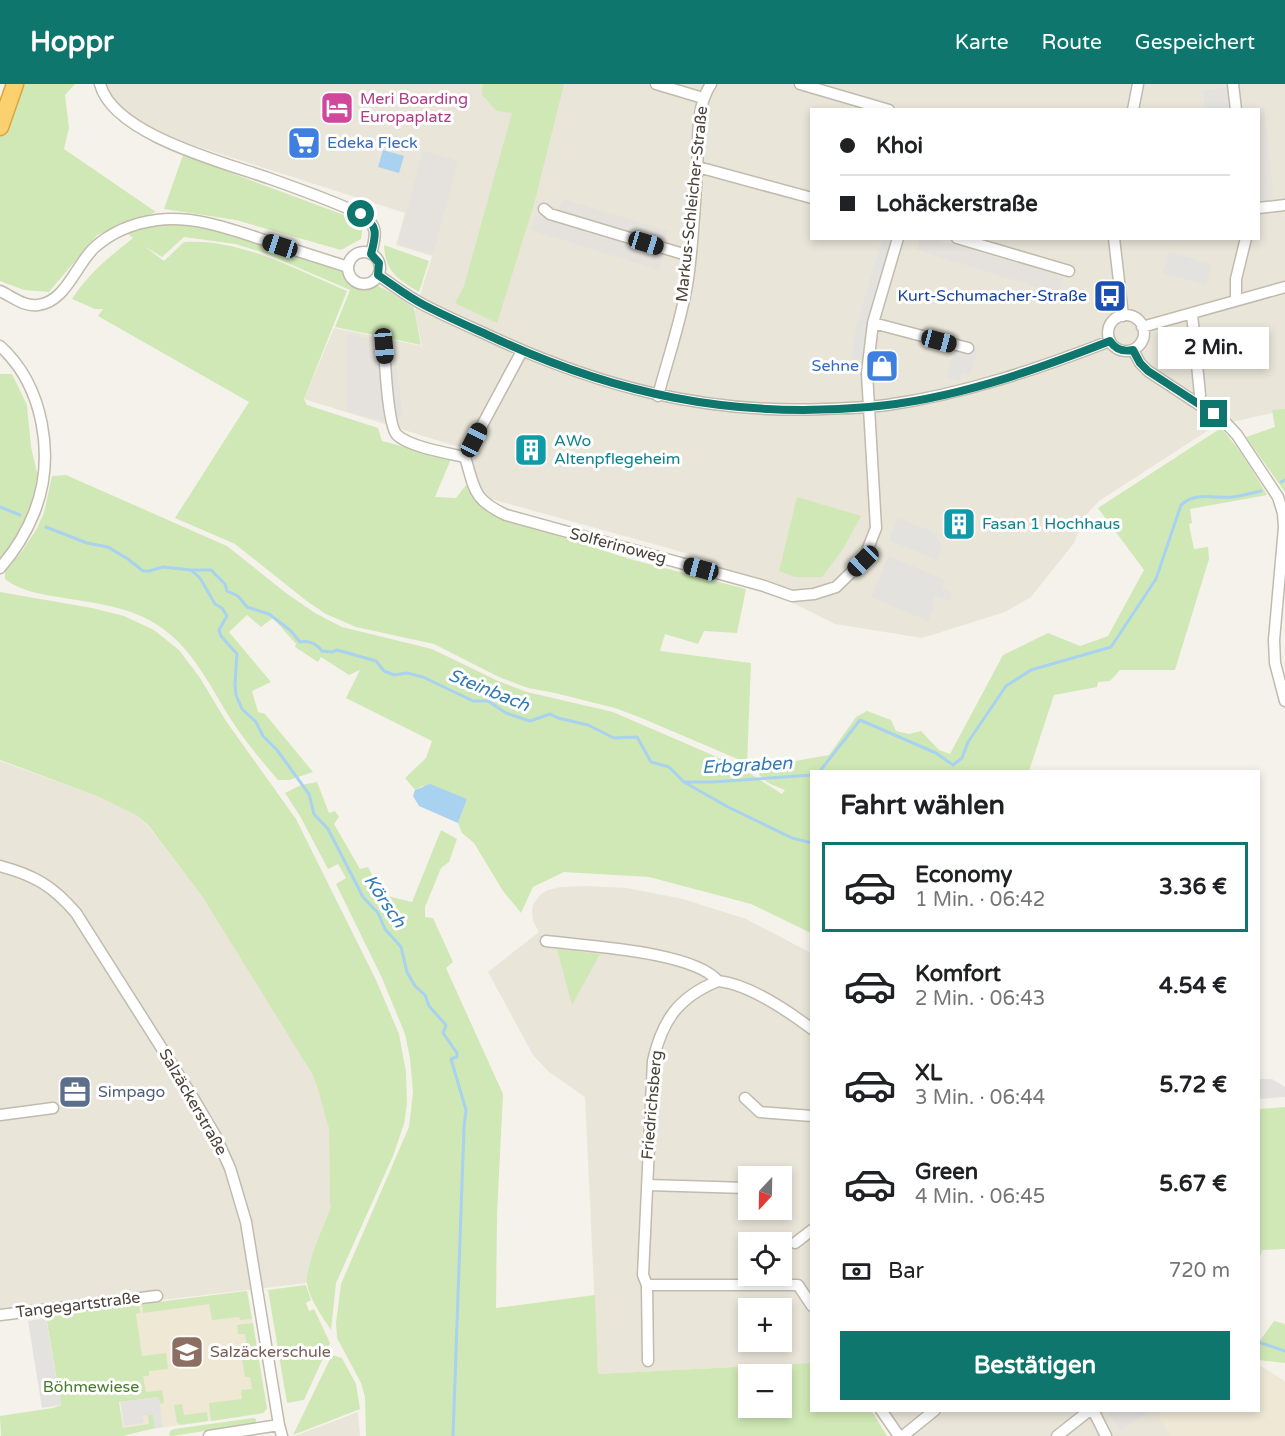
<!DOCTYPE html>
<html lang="de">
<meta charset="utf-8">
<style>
:root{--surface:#fff;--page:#f2f2f2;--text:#202124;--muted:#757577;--line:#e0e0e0;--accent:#0f766e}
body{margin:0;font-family:"Varela Round",sans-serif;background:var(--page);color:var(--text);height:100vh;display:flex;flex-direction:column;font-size:22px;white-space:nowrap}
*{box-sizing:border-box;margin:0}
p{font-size:20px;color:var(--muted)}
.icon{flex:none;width:33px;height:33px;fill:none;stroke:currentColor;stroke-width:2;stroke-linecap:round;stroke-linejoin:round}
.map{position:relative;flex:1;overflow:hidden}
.sheet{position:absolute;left:810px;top:686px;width:450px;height:642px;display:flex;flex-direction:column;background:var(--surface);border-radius:0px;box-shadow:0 3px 9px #0003}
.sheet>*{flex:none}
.banner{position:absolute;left:810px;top:24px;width:450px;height:132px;border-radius:0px;box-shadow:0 3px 9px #0003;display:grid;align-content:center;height:132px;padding:0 30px;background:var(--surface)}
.needle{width:39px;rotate:202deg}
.fabs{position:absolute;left:738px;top:1082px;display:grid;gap:12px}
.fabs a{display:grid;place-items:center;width:54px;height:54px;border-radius:0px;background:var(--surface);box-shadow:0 3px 9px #0003;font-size:30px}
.end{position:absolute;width:27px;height:27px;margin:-14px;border:8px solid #0f766e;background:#fff;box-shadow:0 0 0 3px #fff}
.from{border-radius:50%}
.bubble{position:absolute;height:42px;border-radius:0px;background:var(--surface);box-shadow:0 3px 9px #0003;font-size:20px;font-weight:700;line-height:42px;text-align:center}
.car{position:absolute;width:18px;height:36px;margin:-18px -9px;border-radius:8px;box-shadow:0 0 4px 2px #0007;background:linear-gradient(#222 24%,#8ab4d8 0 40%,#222 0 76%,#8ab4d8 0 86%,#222 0)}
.banner b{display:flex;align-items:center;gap:21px;height:57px;font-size:22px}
.banner b+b{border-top:2px solid var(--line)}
.banner i{width:15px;height:15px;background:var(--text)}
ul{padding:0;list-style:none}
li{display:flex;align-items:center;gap:18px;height:90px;margin:0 12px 9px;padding:0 18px;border:3px solid transparent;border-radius:0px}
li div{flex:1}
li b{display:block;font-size:22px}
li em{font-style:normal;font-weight:700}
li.active{border-color:var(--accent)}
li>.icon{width:54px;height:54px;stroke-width:1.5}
h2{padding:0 30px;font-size:27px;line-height:72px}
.pay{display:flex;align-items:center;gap:15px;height:66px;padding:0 30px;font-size:22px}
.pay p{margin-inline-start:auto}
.button{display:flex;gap:12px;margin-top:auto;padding:12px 30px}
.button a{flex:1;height:69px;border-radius:0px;background:var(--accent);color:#fff;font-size:24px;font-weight:700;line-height:69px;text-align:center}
header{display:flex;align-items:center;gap:36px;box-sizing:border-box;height:84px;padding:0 30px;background:var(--accent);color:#fff}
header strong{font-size:28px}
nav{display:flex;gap:33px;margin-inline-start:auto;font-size:21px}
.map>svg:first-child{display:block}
.residential{fill:#e9e5d9;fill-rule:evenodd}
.industrial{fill:#e5e1dc}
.education{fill:#eee8d5}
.green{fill:#d0e8b5;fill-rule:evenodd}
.parking{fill:#e4e2df}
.water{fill:#a9d1f0}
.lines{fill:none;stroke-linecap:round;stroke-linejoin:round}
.stream{stroke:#a9d1f0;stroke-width:3}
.minor-casing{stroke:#c1bbad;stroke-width:13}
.highway-casing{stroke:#dca63f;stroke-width:19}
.minor{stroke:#fff;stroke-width:10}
.highway{stroke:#fbd170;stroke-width:16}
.route{stroke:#0f766e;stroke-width:8}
.labels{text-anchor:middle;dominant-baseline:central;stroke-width:6;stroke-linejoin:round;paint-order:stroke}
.hotel-label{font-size:16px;fill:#b23c85;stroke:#fff;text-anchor:start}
.shop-label{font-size:16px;fill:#366cbe;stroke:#fff;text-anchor:start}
.street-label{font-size:16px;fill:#4a4339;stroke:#fff}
.transit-label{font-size:16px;fill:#164399;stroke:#fff;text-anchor:end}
.culture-label{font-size:16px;fill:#0d838f;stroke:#fff;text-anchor:start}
.service-label{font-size:16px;fill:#4e5e75;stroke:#fff;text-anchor:start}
.education-label{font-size:16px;fill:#785e54;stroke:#fff;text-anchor:start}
.park-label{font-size:16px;fill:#487c2c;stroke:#fff}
.water-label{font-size:18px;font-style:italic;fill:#327ab5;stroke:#fff}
</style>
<header>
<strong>Hoppr</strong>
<nav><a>Karte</a><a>Route</a><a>Gespeichert</a></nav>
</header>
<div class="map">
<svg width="1285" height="1352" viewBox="0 0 1285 1352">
<rect width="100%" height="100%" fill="#f5f2eb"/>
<path class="residential" d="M101,0H1285V326L1215,342L1099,417L1084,433L1074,459L1031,513L1005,528L922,554L835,540L700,473L484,413L462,364L304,315L334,244L422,262L415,228L432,172L396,161L405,129L149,47L105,10ZM812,26H1258V154H812Z
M0,677L97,712L136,731L148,742L203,813L318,997L329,1045L330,1120L331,1122L309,1181L307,1199L0,1235Z
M586,802L627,804L683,815L746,835L811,869V1279L598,1290L585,1013L549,988L533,971L488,888L539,848L533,837L532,826L534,819L541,810L548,806L561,803ZM748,1092H782V1125H748ZM748,1158H782V1191H748ZM748,1224H782V1257H748Z
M1285,1297V1352H899L881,1326H1258Z
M358,1328L360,1352H295Z"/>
<path class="industrial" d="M1264,24L1274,118L1259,119L1258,26L1242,25Z
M423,67L458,77L433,170L398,160Z
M563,115L668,147L663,160L558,128Z
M536,131L664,171L659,186L531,146Z
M919,155H933L1063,193L1059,210L918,166Z
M347,250L377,257L384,337L347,327Z"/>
<path class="education" d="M247,1207L267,1323L266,1326L258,1330L145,1346L123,1344L109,1224Z
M1259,1281L1285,1297V1352H1171L1158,1333L1164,1326H1258Z"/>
<path class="green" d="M20,0H75L65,11L69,44L64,65L156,128L97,151L49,208L24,206L0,197V51Z
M483,0H564L534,120L497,239L455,219L464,202L512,29L497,27L482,11Z
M183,71L352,134L363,142L361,155L341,166L236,136L164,125Z
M188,140L218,146L342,188C353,210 366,196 380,203C392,208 403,217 414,224L421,261L335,243L350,206L262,168L235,160L184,153L162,173L144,162L164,177L184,158C240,154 297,186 347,207L304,315L307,321L378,344L382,357L451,375L435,413L456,414L466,401L478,418L490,430L633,476L746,505L737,549L704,547L698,560L665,550L660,567L751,579L747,679L639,633L615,624L555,609L528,604L499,593L434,560L356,543L326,530L308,518L235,460L175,434L249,318L98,232L103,225H95L72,215C88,190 110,172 133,154L127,149L157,141Z
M384,161L429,177L419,208C398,195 385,188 384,161Z
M0,290H12L27,321L31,363L38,393L31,425L22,444L0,476Z
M1285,325V408L1246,353L1275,343L1272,326Z
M1221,344C1240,365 1253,387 1267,411L1190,425L1192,439L1189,440L1194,465L1208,463L1209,475L1175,586H1120L1110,597L1098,598L1097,603L1054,611L1029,687H812L811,849L751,820L649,793L564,788L533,803L521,829L503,807L474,759L462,749L458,739L467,715L422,702L415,706L405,694L426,674L432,657L346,614L360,586L349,591L321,573L318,578L295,563L296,560L273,534L261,543L247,531L229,548L271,598L252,607L258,628L265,630L313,688L289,696H278C261,676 244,656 230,634C207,597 189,557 149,536C125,523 97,519 70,515C48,511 23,509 5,495V488L22,467L36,446L44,429L52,392L66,391L227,462L286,509L315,529L342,543L432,565L498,597L527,608L613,628L740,683L782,710L785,706C773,701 761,698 756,684L829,671L856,633L867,627L891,636L896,647L909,650L921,647L939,666L950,670L1003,571L1048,549L1080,562L1108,552L1144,486L1098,424Z
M797,413L861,432L843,465L822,493H795L779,487Z
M0,508L92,524L124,532L154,546L179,566L200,594L226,637L296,735L376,896L399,950L406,988L407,1020L404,1040L393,1072L336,1199L331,1246C322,1232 309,1215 307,1199C305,1182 325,1140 331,1122L330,1120L329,1045L318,1005L313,991L202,812L148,741L136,731L97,712L0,676Z
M317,698L329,729L335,727L339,733L334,740L360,785L368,783L383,811L412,818L441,746L457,755L449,778L441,784L425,823V833L433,834L453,878L446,884L503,1010L497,1130L496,1224L595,1211L598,1290L811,1279L812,1326H871L887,1352H366L365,1313L361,1299L337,1254L336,1239L341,1200L409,1043L413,1009L410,974L405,950L382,894L336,800L346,794L338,780L328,785L300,732L285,709L301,701ZM748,1290H782V1323H748Z
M557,865L600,870L572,921Z
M1285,1023V1165L1262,1166L1259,1177V1025Z
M306,1201L311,1216L306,1219L309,1227L314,1225L330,1259L304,1316L287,1319L268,1206Z
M247,1207L252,1235L240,1236L239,1233L212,1236L209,1220L143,1229L142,1220Z
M139,1220L140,1229L136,1230L142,1272L166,1269L168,1285L149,1287V1292H143L146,1308L162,1306L164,1319L160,1320L158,1313L119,1318L123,1344L149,1340L148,1331L153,1330L155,1344L123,1352H1L0,1332L53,1324L61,1321L46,1232Z
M1274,1237L1285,1240V1279L1259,1276V1258Z
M253,1239L267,1325L263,1329L258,1330L211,1337L209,1319L242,1315L241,1306L252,1305L250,1293H245L241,1269L248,1268L245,1250H238L237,1241Z
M332,1271L342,1274L356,1300L360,1325L293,1351Z
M182,1320L184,1331L207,1328L208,1337L180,1341L177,1338L174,1321Z
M253,1334L256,1335V1339L172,1352L169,1351L170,1347L174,1345Z"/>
<path class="parking" d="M1229,3L1232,25H1205L1203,7Z
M882,155L892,158L865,248L863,276H852L855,248Z
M1169,168L1212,180L1206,201L1163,189Z
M972,264L978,266L970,291L962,289L960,297L947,293L954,267L970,272Z
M395,271L403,333L395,334L387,272Z
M898,434L933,448L943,463L937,476L889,456Z
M889,472L945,496L942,504L953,509L950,517L935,511L932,519L935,521L928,537L871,513Z
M1259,995H1272L1285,1003V1013L1259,1015Z
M46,1234L61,1321L42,1324L28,1237Z
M159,1313L162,1339L164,1343L155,1344L153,1330L143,1332L144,1339L124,1342L121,1318Z
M1114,1326H1152L1120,1346L1109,1329Z"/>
<path class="water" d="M383,66L404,72L399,89L378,83Z
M430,700L467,715L458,739L419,722L413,712L415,706Z"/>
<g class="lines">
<path class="stream" d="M1281,398L1285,396
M0,423L20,431
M46,443L87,459L108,463L128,475L143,487H149L163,483L191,486L200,494L215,520L222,524L227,532L219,546L221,552L237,570L235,600L236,611L242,625L256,638L263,652L277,666L309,710L314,730L328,745L363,813L378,829L385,845L401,863L407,888L415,902L425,911L429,922L446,941L443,949L457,969V973L451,975L466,1026L464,1043L453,1352
M191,486H211L225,500L227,507L238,512L247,523L269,530L291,547L300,558C309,556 316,559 322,567L332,568L337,566L376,577L384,587L394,591L407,589L423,593L473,617H488L506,629L530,637L550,630L558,634L588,641L614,654L637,653L651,678L669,683L684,698L728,723L792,754L812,759
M820,687L860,636L936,669L953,681L962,674L968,658L1006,602L1031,586L1111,563L1156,495L1181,421C1197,407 1214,415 1232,413C1242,412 1252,409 1261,407
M685,698H713L812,691
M1258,1258L1285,1267"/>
<g class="minor-casing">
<path id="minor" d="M100,0C113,51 226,79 271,95C302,106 332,117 361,130C379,142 376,151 371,170
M656,0L703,14
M800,0L889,26
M1233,0L1236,26
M1133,26L1138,0
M698,83L812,114
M1258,124L1285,121
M544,125L550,130L690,172
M957,154L1069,187
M1114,154L1123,232
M348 184a16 16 0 1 1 32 0a16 16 0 1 1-32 0Z
M378,191C393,201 408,213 424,221C445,232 468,242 490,252C597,302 704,330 824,325C845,324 866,324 887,321C964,310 1038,285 1110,257
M0,207C13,213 24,223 38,221C66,218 76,180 95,163C112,148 134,139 157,136C196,131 236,147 273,159C298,167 323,175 348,183
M1236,216V195L1246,154
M1192,230L1200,311
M1108 249a18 18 0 1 1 36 0a18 18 0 1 1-36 0Z
M873,239L968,264
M1142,243L1285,203
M0,262C44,302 56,374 34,429C26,449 14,468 0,484
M384,263C385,279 388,342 397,351C410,363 447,369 465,373
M1133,266L1140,279L1148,287L1224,337L1237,351L1278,413L1283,429L1284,443L1274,556L1275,579L1285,617
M522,267L465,373C475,405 472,415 506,431L764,502L792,512L814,510L836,503L863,477L876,444L867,289L873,239L898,154
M658,312C668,273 682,235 688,195C693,159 695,122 697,85C699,57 695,24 711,0
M0,782C34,791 53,802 76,829L192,1012L215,1051L230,1084L246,1138L279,1341L282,1352
M546,857C585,862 693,867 718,897C748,900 788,927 812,945
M745,1014L760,1028L812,1032
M0,1031L53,1024
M647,1101L747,1104
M795,1159L812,1146
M647,1201H798L812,1222
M0,1231L157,1212
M648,1277L647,1201L643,1191L653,977C662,937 678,913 718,897
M881,1326L899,1352
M1093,1326L1106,1352
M209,1352L279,1341
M903,1352L935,1326
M1057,1352L1090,1326"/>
</g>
<g class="highway-casing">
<path id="highway" d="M0,43L15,0"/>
</g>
<use href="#minor" class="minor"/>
<use href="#highway" class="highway"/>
</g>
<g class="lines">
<path class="route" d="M361,130C379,142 376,151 371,170L379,179L378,191C393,201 408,213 424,221C445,232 468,242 490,252C613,310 732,335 869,323C952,316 1033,287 1110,257C1116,266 1123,268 1133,266L1140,279L1148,287L1214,330"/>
</g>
<defs>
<g id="hotel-square" transform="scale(1.725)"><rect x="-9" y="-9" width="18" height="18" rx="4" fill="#d1479c" stroke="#fff"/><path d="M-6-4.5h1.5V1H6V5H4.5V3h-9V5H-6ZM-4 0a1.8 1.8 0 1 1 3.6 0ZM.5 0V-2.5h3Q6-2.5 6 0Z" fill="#fff"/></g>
<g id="supermarket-square" transform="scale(1.725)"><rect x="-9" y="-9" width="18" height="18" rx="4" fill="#3f7fe0" stroke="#fff"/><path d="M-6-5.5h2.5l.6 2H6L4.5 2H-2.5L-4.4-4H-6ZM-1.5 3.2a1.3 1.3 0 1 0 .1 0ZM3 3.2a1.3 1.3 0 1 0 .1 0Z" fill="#fff"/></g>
<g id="bus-square" transform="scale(1.725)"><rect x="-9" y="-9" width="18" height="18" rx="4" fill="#1a4fb4" stroke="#fff"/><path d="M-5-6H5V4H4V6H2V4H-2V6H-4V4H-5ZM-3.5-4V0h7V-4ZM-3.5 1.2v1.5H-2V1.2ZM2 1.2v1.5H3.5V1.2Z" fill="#fff"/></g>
<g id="shop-square" transform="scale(1.725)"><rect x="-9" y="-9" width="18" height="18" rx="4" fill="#3f7fe0" stroke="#fff"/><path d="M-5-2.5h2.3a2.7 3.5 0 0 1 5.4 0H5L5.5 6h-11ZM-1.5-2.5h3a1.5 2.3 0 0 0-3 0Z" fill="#fff"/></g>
<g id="building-square" transform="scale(1.725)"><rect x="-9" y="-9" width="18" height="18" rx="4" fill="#0f9aa8" stroke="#fff"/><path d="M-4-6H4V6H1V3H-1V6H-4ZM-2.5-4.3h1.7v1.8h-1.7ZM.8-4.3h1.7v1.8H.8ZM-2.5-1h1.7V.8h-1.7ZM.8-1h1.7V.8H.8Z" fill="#fff"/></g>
<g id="office-square" transform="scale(1.725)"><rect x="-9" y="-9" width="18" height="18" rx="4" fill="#5c6f8a" stroke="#fff"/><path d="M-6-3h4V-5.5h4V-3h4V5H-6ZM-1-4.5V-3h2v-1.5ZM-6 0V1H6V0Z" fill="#fff"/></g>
<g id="school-square" transform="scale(1.725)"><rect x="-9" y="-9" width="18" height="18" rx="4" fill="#8d6e63" stroke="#fff"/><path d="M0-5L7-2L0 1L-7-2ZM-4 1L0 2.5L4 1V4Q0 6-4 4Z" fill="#fff"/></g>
</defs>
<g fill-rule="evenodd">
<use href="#hotel-square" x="337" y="24"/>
<use href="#supermarket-square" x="304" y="59"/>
<use href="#bus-square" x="1110" y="212"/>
<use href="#shop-square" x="882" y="282"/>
<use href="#building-square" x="531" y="366"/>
<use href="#building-square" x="959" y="440"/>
<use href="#office-square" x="75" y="1008"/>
<use href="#school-square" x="187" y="1268"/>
</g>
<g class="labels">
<g class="hotel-label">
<text x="360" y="15">Meri Boarding<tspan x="360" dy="18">Europaplatz</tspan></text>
</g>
<g class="shop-label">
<text x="327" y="59">Edeka Fleck</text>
<text x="859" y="282" text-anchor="end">Sehne</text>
</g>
<g class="street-label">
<text transform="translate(692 120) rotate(-84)">Markus-Schleicher-Straße</text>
<text transform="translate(618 462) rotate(15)">Solferinoweg</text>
<text transform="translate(193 1018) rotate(60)">Salzäckerstraße</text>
<text transform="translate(652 1021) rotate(-85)">Friedrichsberg</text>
<text transform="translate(78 1221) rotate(-7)">Tangegartstraße</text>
</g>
<g class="transit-label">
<text x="1087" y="212">Kurt-Schumacher-Straße</text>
</g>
<g class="culture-label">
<text x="554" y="357">AWo<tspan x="554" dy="18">Altenpflegeheim</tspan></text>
<text x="982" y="440">Fasan 1 Hochhaus</text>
</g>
<g class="service-label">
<text x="98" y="1008">Simpago</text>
</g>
<g class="education-label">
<text x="210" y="1268">Salzäckerschule</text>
</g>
<g class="park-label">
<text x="91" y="1303">Böhmewiese</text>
</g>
<g class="water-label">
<text transform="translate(489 606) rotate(22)">Steinbach</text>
<text transform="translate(747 681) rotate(-3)">Erbgraben</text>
<text transform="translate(385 817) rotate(56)">Körsch</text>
</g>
</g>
</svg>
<div class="fabs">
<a><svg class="needle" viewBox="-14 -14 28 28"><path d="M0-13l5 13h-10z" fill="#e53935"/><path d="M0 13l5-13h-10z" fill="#757577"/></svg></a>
<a><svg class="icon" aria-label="locate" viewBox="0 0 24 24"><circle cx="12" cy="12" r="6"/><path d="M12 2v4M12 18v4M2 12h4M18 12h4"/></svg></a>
<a>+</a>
<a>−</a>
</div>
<i class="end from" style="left:361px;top:130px"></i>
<i class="end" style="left:1214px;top:330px"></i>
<div class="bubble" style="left:1158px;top:243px;width:111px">2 Min.</div>
<i class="car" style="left:646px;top:159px;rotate:107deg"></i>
<i class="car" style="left:280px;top:162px;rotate:288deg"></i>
<i class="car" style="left:939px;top:257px;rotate:105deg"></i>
<i class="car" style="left:384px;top:262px;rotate:175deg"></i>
<i class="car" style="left:474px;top:356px;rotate:27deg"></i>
<i class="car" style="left:863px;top:477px;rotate:226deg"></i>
<i class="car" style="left:701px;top:485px;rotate:285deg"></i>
<div class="banner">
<b><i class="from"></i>Khoi</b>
<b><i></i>Lohäckerstraße</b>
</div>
<section class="sheet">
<h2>Fahrt wählen</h2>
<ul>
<li class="active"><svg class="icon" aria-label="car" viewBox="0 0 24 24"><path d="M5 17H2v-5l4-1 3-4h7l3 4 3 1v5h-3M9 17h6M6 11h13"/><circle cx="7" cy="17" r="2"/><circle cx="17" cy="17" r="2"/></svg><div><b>Economy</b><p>1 Min. · 06:42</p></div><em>3.36 €</em></li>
<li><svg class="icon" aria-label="car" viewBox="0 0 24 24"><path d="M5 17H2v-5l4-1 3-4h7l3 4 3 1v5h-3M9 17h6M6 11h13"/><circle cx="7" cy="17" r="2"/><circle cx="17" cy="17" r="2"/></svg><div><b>Komfort</b><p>2 Min. · 06:43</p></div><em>4.54 €</em></li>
<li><svg class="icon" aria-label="car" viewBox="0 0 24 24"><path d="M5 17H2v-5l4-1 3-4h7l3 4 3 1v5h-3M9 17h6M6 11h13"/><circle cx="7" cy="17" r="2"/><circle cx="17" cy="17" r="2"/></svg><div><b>XL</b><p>3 Min. · 06:44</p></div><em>5.72 €</em></li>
<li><svg class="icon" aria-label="car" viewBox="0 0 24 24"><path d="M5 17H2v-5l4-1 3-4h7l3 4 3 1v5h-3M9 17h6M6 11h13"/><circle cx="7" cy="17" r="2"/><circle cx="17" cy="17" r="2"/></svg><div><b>Green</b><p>4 Min. · 06:45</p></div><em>5.67 €</em></li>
</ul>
<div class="pay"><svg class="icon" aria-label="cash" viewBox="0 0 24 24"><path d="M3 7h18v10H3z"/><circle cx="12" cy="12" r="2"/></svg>Bar<p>720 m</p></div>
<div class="button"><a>Bestätigen</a></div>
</section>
</div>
